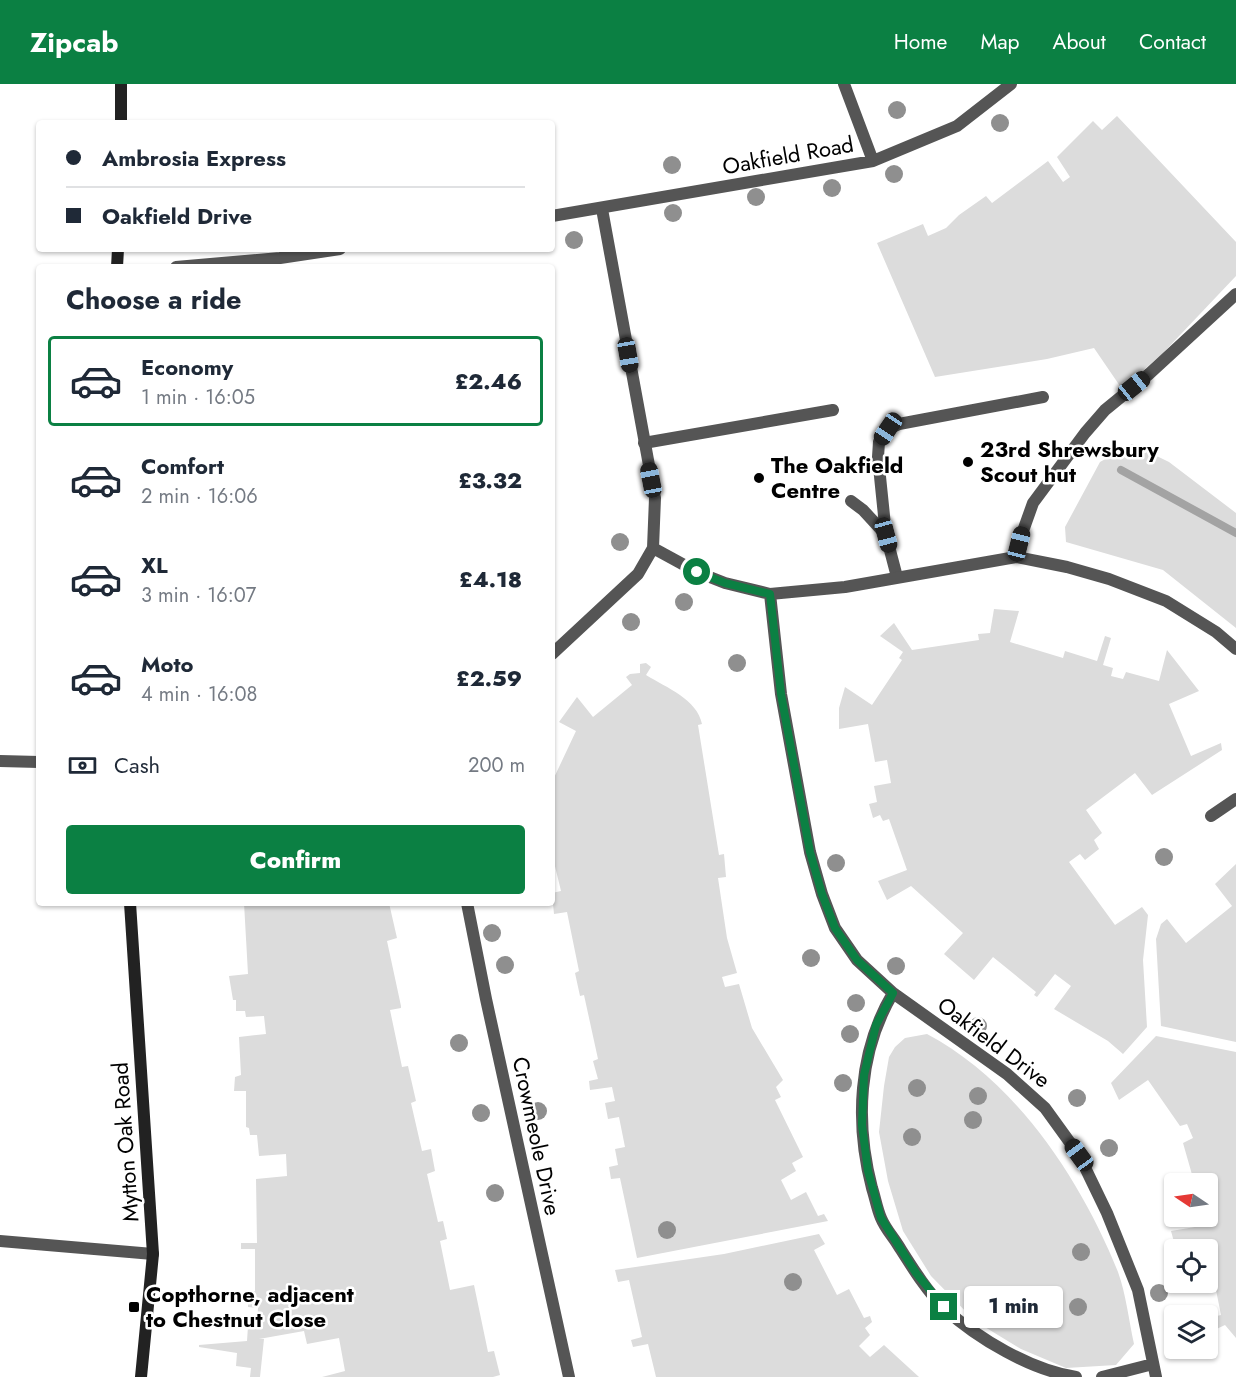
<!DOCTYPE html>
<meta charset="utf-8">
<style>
:root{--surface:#fff;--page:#f2f2f3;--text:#1f2937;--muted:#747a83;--line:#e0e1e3;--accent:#0b8043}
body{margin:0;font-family:Jost,sans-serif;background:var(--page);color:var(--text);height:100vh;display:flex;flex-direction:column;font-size:22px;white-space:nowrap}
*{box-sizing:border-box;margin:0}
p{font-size:20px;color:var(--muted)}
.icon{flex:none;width:33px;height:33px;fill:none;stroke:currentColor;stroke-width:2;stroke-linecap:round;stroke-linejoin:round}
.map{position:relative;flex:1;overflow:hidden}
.sheet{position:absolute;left:36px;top:180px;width:519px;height:642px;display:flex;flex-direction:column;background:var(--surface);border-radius:6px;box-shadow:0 2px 4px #0004}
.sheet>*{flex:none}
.banner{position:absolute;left:36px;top:36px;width:519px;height:132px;border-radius:6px;box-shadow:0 2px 4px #0004;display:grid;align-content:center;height:132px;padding:0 30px;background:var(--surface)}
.needle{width:39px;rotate:283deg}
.tools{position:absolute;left:1164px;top:1089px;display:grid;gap:12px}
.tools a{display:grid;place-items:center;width:54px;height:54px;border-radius:6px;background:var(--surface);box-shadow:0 2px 4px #0004;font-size:30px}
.end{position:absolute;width:27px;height:27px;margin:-14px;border:8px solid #0b8043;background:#fff;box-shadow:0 0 0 3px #fff}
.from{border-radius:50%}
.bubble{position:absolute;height:42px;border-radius:6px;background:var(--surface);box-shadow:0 2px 4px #0004;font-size:20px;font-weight:800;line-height:42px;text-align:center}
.car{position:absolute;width:18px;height:36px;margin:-18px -9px;border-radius:8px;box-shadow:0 0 4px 2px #0007;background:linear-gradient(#222 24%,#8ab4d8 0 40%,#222 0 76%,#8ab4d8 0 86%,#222 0)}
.banner b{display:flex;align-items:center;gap:21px;height:57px;font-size:22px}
.banner b+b{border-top:2px solid var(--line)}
.banner i{width:15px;height:15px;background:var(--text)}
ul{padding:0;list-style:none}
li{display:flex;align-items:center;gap:18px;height:90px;margin:0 12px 9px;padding:0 18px;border:3px solid transparent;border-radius:6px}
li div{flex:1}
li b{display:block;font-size:22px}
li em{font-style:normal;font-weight:800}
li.current{border-color:var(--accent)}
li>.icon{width:54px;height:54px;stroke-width:1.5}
h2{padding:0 30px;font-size:27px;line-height:72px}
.pay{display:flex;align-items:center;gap:15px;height:66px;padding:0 30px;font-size:22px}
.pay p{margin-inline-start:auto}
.primary-button{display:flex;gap:12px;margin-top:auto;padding:12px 30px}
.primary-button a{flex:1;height:69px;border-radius:6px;background:var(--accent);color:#fff;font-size:24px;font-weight:800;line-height:69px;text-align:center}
header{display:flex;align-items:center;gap:36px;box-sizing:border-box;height:84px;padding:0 30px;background:var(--accent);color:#fff}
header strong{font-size:28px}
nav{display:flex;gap:33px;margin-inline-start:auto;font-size:21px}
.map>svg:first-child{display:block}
.green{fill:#dcdcdc}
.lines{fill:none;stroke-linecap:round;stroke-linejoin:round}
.stream{stroke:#a3a3a3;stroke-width:8}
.lane{stroke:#555;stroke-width:12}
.street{stroke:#555;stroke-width:12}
.secondary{stroke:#222;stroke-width:12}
.tree{fill:#8f8f8f}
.route{stroke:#0b8043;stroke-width:8}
.poi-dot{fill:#000;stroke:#fff;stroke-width:2}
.labels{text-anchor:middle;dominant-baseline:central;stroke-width:5;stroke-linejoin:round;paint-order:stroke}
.street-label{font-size:22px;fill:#000;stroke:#fff}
.poi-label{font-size:22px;font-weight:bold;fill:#000;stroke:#fff;text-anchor:start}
</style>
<header>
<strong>Zipcab</strong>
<nav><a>Home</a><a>Map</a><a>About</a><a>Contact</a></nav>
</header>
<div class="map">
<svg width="1236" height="1293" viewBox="0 0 1236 1293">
<rect width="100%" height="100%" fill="#fff"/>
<path class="green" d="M1117,32L1236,158V192L1163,269L1122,305L1094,264L1047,275L935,293L877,159L923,140L928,152L946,144L959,131L986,112L992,119L1048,77L1063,98L1070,93L1057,73L1093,37L1102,46Z
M1132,360L1169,378L1236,429V544L1163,486L1066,458L1065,443L1100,378Z
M994,525L1019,527L1010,558L1063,574L1065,567L1097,577L1105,552L1111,554L1103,581L1113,584L1111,592L1123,595L1126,588L1159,597L1167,566L1199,607L1169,620L1191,672L1221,659L1222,666L1152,711L1135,689L1086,726L1102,749L1094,756L1099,765L1085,776L1080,770L1069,778L1115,841L1142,823L1148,831L1143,876L1147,943L1123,970L1108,957L1054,925L1071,902L1055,890L1037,913L1034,911L1036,908L993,873L974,896L944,870L963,849L911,802L887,816L878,797L907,786L889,735L883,737L880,731L873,734L869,720L877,718L874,702L891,699L887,676L875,678L868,640L839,645V624L845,603L872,621L902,576L899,574L903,568L880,552L894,539L912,566L979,556L978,550L990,549Z
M646,579L651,583L646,591C667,604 697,615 702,640L698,641L719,771L724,770L726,793L718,794L727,854L737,889L722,893L725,903L739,900L752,944L783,996L776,1003L781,1013L775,1016L803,1073L792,1079L796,1087L781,1096L791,1116L806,1108L818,1132L824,1130L828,1137L637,1174L620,1094L611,1095L609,1083L618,1081L615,1065L625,1063L619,1033L608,1035L605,1019L615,1017L612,1003L590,1006L589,997L598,995L593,977L598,975L584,911L580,912L575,889L579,887L567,828L554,830L552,809L561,807L552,770V698L576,647L559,638L577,613L593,633L632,601L626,593L630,590L640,589V580Z
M1236,780V958L1161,942L1156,855L1161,840L1167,835L1186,859L1232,822L1215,800Z
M244,819H389L397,854L387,857L401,922V924L390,926L402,983L408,982L416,1017L411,1019L422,1067L431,1065L435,1087L427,1090L438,1138L443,1137L447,1155L440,1157L450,1206L474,1201L488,1268L494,1267L500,1291L493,1293H322L345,1287L339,1254L307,1260L304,1247L259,1255H264L260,1293H250L251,1284L236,1282L237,1269L199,1263V1261L247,1257L248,1242H257L258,1224L248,1223V1218H235V1209L255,1207V1165H241V1159H257L256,1095L287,1092L286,1070L259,1072L257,1051H250L249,1044L246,1043V1007H234L235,993L241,991L239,953L266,950L264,932L246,933L245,927H236V916H233L229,892L248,890Z
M927,950C1016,997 1081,1096 1118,1188C1126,1210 1129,1237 1134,1260L1116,1281L1066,1284L1021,1265L975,1237L931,1192L903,1147L888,1097L879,1048L884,1002L889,973L895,963L905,954Z
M1156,952L1236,968V1254L1225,1241L1208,1249V1234L1221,1231L1210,1176H1208V1166L1176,1165L1171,1147L1201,1142L1199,1133L1208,1132V1100L1204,1099L1203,1093L1193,1094L1183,1059L1193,1054L1187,1040L1180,1042L1148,996L1119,1016L1111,999Z
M819,1150L825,1160L814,1166L837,1211L849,1205L864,1234L870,1232L872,1238L865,1244L870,1251L859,1262L870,1273L884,1261L919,1293H656L648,1260L633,1263L631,1256L642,1253L629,1196L618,1198L615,1186L724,1170Z"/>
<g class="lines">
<path class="stream" d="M1121,386L1236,449"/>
<path class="lane" d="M644,359L833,326
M851,417L863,426L886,451
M897,493L886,451L878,373L879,358L888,345L899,340L1043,313"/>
<path class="street" d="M844,0L873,77
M552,132L873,77L957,42L1011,0
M176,183L280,174L340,165
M653,464L697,488L725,499L770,510L845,503L1016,473L1067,483L1109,495L1166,517L1216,548L1236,565
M1016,473L1023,447L1033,419L1085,349L1105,326L1149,290L1236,210
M770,510L781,610L810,768L822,810L835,844L857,876L893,909L1007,990L1045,1024L1079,1071L1107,1129L1138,1206L1156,1293
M552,570L638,490L653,464L655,414L602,125
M0,677L39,678
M1211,732L1236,715
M467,819L486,915L569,1293
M893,909C858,968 855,1039 872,1104C875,1113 877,1125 881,1134C885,1144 893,1153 898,1161C912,1183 926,1206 944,1224C978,1255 1031,1286 1076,1293
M0,1157L153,1170
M1102,1293L1153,1280"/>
<path class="secondary" d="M121,39V0
M117,183L118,165
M130,819L153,1170L141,1293"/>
</g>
<g class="tree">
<circle cx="897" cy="26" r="9"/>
<circle cx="1000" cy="39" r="9"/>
<circle cx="672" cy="81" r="9"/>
<circle cx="894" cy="90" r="9"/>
<circle cx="832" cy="104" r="9"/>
<circle cx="756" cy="113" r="9"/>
<circle cx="673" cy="129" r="9"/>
<circle cx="574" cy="156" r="9"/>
<circle cx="620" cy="458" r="9"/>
<circle cx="684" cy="518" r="9"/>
<circle cx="631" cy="538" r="9"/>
<circle cx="737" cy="579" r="9"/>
<circle cx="1164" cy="773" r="9"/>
<circle cx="836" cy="779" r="9"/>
<circle cx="492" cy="849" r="9"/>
<circle cx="811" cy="874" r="9"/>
<circle cx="505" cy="881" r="9"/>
<circle cx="896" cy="882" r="9"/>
<circle cx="856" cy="919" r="9"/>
<circle cx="978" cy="942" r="9"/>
<circle cx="850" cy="950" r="9"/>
<circle cx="459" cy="959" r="9"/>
<circle cx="843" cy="999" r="9"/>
<circle cx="917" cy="1004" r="9"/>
<circle cx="978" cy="1012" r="9"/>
<circle cx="1077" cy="1014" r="9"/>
<circle cx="538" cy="1027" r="9"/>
<circle cx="481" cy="1029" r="9"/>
<circle cx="973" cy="1036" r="9"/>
<circle cx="912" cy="1053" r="9"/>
<circle cx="1109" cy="1064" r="9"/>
<circle cx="495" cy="1109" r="9"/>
<circle cx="667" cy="1146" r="9"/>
<circle cx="1081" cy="1168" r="9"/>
<circle cx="793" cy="1198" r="9"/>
<circle cx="1159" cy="1209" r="9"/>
<circle cx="1078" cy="1223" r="9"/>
<circle cx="1010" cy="1233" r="9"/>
</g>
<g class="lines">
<path class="route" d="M697,488L725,499L770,510L781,610L810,768L822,810L835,844L857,876L893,909L876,941L864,991L862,1041L868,1087L881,1134L916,1189L944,1223"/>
</g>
<g class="poi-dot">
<circle cx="968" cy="378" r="6"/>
<circle cx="759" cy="394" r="6"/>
<rect x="128" y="1217" width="12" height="12" rx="3"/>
</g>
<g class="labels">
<g class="street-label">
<text transform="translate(788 71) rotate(-10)">Oakfield Road</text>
<text transform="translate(994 958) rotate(37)">Oakfield Drive</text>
<text transform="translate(537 1052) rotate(78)">Crowmeole Drive</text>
<text transform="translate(125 1058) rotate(-94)">Mytton Oak Road</text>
</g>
<g class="poi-label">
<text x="980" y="365">23rd Shrewsbury<tspan x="980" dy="25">Scout hut</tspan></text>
<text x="771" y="381">The Oakfield<tspan x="771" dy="25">Centre</tspan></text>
<text x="146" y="1210">Copthorne, adjacent<tspan x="146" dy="25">to Chestnut Close</tspan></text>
</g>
</g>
</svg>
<div class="tools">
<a><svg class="needle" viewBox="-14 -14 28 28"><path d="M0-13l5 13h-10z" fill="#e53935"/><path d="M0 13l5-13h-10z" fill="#747a83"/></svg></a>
<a><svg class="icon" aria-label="locate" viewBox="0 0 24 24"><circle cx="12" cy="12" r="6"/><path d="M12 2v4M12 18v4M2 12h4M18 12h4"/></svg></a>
<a><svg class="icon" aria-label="layers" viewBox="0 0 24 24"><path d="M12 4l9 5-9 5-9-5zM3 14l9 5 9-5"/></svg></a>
</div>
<i class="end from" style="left:697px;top:488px"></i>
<i class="end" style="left:944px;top:1223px"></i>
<div class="bubble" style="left:964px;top:1202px;width:99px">1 min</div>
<i class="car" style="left:628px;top:271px;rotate:170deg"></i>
<i class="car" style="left:1134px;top:302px;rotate:51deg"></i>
<i class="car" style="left:888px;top:345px;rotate:214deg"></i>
<i class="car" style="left:651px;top:396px;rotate:349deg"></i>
<i class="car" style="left:886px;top:451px;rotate:165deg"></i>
<i class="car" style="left:1019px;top:460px;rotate:14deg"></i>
<i class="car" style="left:1079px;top:1071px;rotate:324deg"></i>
<div class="banner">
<b><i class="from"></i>Ambrosia Express</b>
<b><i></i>Oakfield Drive</b>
</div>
<section class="sheet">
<h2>Choose a ride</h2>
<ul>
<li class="current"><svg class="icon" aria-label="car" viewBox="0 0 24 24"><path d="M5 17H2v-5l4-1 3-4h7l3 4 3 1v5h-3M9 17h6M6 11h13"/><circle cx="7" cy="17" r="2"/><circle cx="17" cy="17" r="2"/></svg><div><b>Economy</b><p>1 min · 16:05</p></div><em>£2.46</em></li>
<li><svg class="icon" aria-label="car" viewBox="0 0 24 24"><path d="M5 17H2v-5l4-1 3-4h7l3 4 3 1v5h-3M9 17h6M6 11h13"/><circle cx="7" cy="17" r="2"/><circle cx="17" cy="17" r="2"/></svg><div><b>Comfort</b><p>2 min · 16:06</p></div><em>£3.32</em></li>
<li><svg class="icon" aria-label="car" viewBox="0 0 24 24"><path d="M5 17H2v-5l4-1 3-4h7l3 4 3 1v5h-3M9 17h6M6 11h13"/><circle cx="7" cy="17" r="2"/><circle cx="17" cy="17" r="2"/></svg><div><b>XL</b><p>3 min · 16:07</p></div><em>£4.18</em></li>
<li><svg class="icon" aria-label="car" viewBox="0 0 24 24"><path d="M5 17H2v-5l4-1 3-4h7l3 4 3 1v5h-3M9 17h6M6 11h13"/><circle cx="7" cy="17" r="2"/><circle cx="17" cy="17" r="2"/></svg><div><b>Moto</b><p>4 min · 16:08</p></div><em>£2.59</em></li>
</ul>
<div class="pay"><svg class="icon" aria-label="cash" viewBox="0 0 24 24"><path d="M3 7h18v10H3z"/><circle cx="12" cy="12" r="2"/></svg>Cash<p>200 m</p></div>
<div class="primary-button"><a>Confirm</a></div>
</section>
</div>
